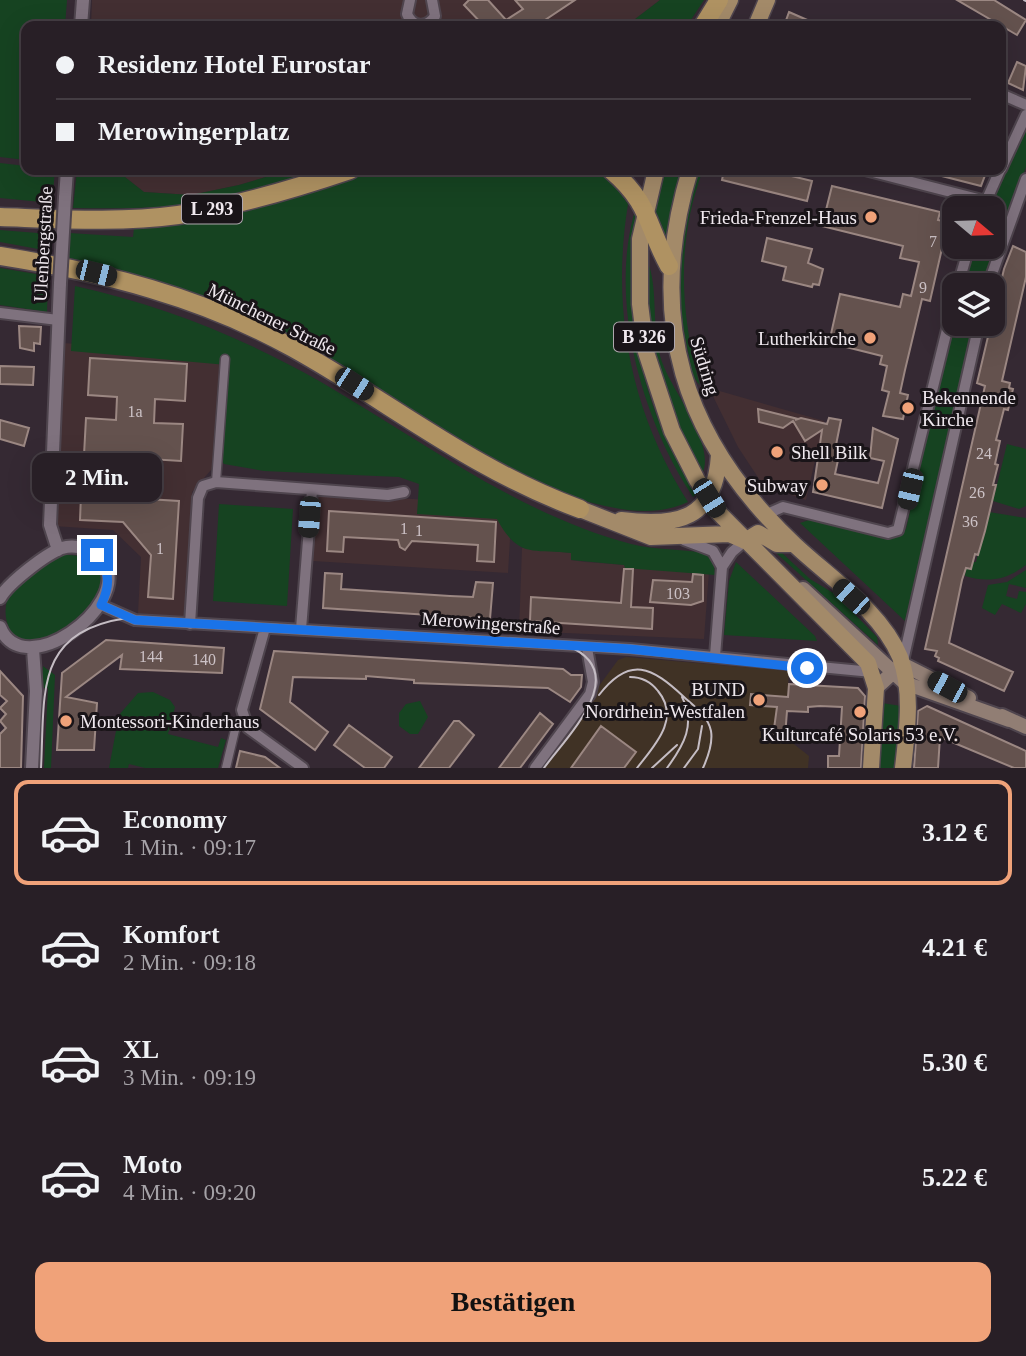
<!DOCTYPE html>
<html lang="de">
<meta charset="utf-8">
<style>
:root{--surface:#281f26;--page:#342c32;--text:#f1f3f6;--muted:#a5a2a7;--line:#443d43;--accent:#f0a279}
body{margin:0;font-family:Georgia,serif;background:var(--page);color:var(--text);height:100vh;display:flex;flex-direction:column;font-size:26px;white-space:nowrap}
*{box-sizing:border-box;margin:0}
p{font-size:23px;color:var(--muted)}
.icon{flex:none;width:38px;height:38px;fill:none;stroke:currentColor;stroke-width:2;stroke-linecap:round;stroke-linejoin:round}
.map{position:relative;height:768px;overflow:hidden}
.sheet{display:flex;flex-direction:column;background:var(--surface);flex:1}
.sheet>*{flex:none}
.hud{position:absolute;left:21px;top:21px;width:985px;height:154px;border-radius:14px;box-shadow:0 7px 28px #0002,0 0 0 2px var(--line);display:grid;align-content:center;height:154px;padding:0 35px;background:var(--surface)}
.needle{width:46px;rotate:109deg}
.controls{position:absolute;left:942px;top:196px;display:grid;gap:14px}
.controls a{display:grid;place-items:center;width:63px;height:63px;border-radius:14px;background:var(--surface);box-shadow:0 7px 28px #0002,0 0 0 2px var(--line);font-size:35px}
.end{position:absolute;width:32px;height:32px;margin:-16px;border:9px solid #1a73e8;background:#fff;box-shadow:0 0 0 4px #fff}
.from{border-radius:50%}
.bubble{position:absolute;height:49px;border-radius:14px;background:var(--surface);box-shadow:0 7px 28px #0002,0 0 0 2px var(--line);font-size:23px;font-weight:700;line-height:49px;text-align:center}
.car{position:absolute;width:21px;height:42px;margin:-21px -10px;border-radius:9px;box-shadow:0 0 5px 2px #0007;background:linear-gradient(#222 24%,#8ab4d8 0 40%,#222 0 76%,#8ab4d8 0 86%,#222 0)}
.hud b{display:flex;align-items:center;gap:24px;height:66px;font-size:26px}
.hud b+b{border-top:2px solid var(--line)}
.hud i{width:18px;height:18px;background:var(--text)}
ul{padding:12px 0 0;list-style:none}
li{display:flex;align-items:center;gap:21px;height:105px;margin:0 14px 10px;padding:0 21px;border:4px solid transparent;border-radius:14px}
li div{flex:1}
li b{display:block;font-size:26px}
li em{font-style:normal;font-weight:700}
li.selected{border-color:var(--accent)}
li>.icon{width:63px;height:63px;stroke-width:1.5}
.cta{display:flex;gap:14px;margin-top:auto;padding:14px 35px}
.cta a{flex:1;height:80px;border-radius:14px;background:var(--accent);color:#111;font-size:28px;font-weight:700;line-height:80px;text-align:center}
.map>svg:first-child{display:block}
.commercial{fill:#432f32}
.industrial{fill:#403225}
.green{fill:#164321}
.building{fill:#64524e;stroke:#9b8782;stroke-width:2}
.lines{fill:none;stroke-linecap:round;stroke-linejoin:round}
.pedestrian-casing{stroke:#4f454e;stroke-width:11}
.minor-casing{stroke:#4f454e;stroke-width:14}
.tertiary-casing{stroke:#4f454e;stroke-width:16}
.secondary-casing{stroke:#4f454e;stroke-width:18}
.primary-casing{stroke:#4f454e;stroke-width:19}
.trunk-casing{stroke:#4f454e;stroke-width:21}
.pedestrian{stroke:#7f727e;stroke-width:8}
.minor{stroke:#7f727e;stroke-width:10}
.tertiary{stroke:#7f727e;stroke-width:12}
.secondary{stroke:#917e74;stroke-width:14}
.primary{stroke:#a38a69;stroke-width:16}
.trunk{stroke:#af9262;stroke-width:18}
.tram{stroke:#c5bdc4;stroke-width:2}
.tertiary-bridge-casing{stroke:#4f454e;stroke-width:16;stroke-linecap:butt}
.tertiary-bridge{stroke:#7f727e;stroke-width:12}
.route{stroke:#1a73e8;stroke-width:9}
.poi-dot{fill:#f0a279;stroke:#191418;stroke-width:2.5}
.labels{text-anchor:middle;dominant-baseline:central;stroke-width:6;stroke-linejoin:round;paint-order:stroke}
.number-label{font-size:16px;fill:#ccc2c6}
.shield{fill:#191418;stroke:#afa8ae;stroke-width:2}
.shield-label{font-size:18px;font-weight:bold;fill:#efe8ee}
.poi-label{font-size:19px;fill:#efe8ee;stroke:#191418;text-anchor:end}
.street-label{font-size:19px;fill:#efe8ee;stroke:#191418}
</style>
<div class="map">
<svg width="1026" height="768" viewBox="0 0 1026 768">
<rect width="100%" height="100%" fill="#352933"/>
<path class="commercial" d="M92,0H660L626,26H91Z
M116,170H289L239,185L191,195L144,192Z
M63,343L187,352L225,358L217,463L192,492L185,617L138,613L141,557L113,530L54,526Z
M709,388L824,421L806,500L763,485L738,447Z
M315,493L512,505L508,573L313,561Z
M522,548L572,553L571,560L585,562L709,571L704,639L519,631Z"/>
<path class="industrial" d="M626,657L789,671L785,737L809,756L808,768H539L618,660Z"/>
<path class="green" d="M0,0H67L65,26H26V160L0,157Z
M660,0H704L687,26H626Z
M1026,119V167L984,285H961L972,247H992V208H987Z
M0,163L26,166V170H55L52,203L0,198Z
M77,170H116L144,192L191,195L239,185L289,170H328C302,178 277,189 250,195C191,208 133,209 73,208Z
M376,170H595L613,183L628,204C611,309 630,411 688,502C635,528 551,491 501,467L296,339L169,285L67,257L69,233L133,237L134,228L240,213Z
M665,170H681L666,242L654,209Z
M698,170H703C676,241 680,314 700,385C692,378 691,367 689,356C674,294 679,230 698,170Z
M634,214L637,216C620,313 643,411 696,494L693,497C643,422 609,304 634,214Z
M0,230L50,234L49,251L0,242Z
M649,265C659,297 650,334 664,367C675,394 714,444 703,472C670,438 638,311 649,265Z
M0,268L48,276L47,312L0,305Z
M75,286C162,305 244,338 321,382C421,440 518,514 631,544C656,550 681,549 705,553L714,564L715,575L625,568L624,565L571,560V553C531,549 518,558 497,519L417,514L419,484L399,477L264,471L224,464L221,460L227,365L71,351Z
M954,319V324H974L905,621L800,523L809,520L890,539L906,529Z
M1007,444L1026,449V506L1019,509L993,501Z
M219,504L293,509L287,606L213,601Z
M989,512L1026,518V565C1006,580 988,583 965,576L966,568L971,569L973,562H976Z
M765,543L780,551L810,579L835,594L877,637L878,645Z
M62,555C82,555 91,557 101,574C102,583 102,591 97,599C88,613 47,643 30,642C7,642 0,611 10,593C20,580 48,565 62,555Z
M736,562L815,636L817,641L724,635L729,581Z
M1026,570V588L1009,584L1006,596L1017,599L1019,591L1026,592V604L1021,613L1002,604L995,615L982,608L988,585L1007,582Z
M43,666L55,675L51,768H44L48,688H41Z
M153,692L170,700L175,707L168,734L218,747L221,738L226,740L218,768H145L129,764L128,768H109L119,715L138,693Z
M420,701L428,717L418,734H410L399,726V713L406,704Z
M882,703L901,706L897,768H878Z"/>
<path class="building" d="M469,0H488L506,20L523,9L515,0H575L536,26H484L464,5Z
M957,0H994L1026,20L1017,35Z
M789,12L821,26H784Z
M1017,62L1026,66L1023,90L1008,83Z
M724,170H767L812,181L807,201L722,180Z
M931,170H987L981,186L930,173Z
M832,186L940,212L938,220L948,222L930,301L922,299L905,370L900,393L908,395L903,419L883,416L889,392L882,390L887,366L880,364L882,356L822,341L831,334L840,294L900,307L903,294L911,296L919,262L900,258L903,246L822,226Z
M767,238L812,249L808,263L823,269L819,285L813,284L812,287L783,280L786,267L762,261Z
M1013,246L1026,252V277L1002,381L1010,383L1009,388L1013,389L1008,410L1004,409L996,440L1000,441L995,464L998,465L993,485H996L985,531L978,555L975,554L971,569L966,568L962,580L949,643L1013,672L1004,691L938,661L939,658L935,656L937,651L925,649L985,386L977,383L1004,269Z
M19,326L41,327L40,344L34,343V351L20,348Z
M90,358L187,364L185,401L155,399L154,423L183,424L181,461L84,455L86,418L116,420L117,397L88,395Z
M0,366L34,367L33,385L0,384Z
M758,409L798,419L795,420L801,418L827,424L829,418L841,420L835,450L840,451L835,474L878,483L884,461L870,458L873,428L898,439L882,508L813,492L822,430L805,441L793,421L783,428L759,422Z
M0,420L29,428L24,446L0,439Z
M81,495L179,501L173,599L148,597L151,555L123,522L80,520Z
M329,511L496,522L494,562L477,561L478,545L412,541L405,550L400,547L398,540L344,537L343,552L327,551Z
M624,569H633L631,607L653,608L652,629L530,621L531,597L621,603Z
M325,573L342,574L341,589L450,596L473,597L476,582L493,583L490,619L323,608Z
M693,574L703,575V601L691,605L650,602L653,580L692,582Z
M106,640L224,648L222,673L120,669L122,655L66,697L97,703L94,750H57L62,673Z
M274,651L563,669L571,675H582L581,687L570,702L548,688L414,683V680L366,676V679L293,677L290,702L328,732L315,750L260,709Z
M0,671L23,696L21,768H0V734L6,728L0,721L6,714L0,708L7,701L0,695Z
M789,684L858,688L865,696L861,768H828V756H839L842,707L820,706L808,707V712L787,711L785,737L773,736L777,707L750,705L751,694L788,697Z
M927,706L1026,751V768H1014L940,737L938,768H914L918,711Z
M540,713L553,724L520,768H499Z
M454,721H459L474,735L449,768H419Z
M349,725L392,757L384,768H365L334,745Z
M601,726L636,752L624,768H571Z
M240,751L265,757L280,768H236Z"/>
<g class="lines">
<g class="pedestrian-casing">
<path id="pedestrian" d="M216,482L225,359
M226,768L235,730L243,720"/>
</g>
<g class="minor-casing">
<path id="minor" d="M410,0L407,14C413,28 427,28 435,16L432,0
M1001,94L1026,105
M1001,169L1026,115
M865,170L986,201
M983,208L1000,170
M992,217L1008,223
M958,285L969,247
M988,285L1026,179
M0,313L58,320
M765,515L783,507L888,533L898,530L954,301
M684,540L713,551L722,567
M101,605L135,620L630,649L872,672
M190,624L198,498L203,486L216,482L388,495L404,492
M265,628L242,710L248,728L303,768
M301,629L312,490
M715,656L722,567L732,552L745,541
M903,661L979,324
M535,768L590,694L593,682L587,648"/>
</g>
<g class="tertiary-casing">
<path id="tertiary" d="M81,26L83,0
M65,198L67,170
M58,550L50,525L60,283
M0,598C8,583 46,554 62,548C77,543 98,551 105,564C129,607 23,684 0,627
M32,768L36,691L33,649"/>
</g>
<g class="secondary-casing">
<path id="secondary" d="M803,589L905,683L1009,720
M876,688L902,664L969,698
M1002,716L1026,727"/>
</g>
<g class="primary-casing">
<path id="primary" d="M717,26L730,0
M756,26L767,0
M656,170L640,239V304L646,352L672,431L697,480L719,513L868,663L876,688L871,768
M690,170C645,319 682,439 795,545C830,578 881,611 900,657C913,691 907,732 903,768
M580,509L651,537L729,534L743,540
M621,520C678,527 715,520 719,455
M745,541L758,533L777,544H793"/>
</g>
<g class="trunk-casing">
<path id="trunk" d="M703,26L719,0
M611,170C651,204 646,225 669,266
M0,217C59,219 120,223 178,215C237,206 294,189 350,170
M0,256C102,272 202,297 293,348C392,403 471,469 580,509"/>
</g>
<use href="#pedestrian" class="pedestrian"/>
<use href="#minor" class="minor"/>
<use href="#tertiary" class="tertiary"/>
<use href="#secondary" class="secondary"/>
<use href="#primary" class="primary"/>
<use href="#trunk" class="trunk"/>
<path class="tram" d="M1024,0L1026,1
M630,677C642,677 651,682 658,691C681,719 654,746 637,768
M599,695C630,655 652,667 684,697C694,706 708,716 711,731C713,743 708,757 703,768
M41,768C45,692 34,632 127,618L568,646C633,673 567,736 544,768
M652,768L677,745
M667,768C684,745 696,724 682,697
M684,768L698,749L702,726"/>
<g class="tertiary-bridge-casing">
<path id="tertiary-bridge" d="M60,283L65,198"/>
</g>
<use href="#tertiary-bridge" class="tertiary-bridge"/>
</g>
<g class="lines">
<path class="route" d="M97,555C111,570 110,587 101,605L135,620L630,649L807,668"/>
</g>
<g class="poi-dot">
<circle cx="871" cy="217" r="7"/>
<circle cx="870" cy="338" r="7"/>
<circle cx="908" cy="408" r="7"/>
<circle cx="777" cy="452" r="7"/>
<circle cx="822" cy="485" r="7"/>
<circle cx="759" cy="700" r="7"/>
<circle cx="860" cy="712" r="7"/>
<circle cx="66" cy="721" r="7"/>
</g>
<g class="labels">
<g class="number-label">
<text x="933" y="241">7</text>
<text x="923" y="287">9</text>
<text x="135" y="411">1a</text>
<text x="984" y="453">24</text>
<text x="977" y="492">26</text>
<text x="970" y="521">36</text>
<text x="404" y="528">1</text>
<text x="419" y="530">1</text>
<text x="160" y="548">1</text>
<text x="678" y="593">103</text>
<text x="151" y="656">144</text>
<text x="204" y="659">140</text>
</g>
<g class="shield">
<rect x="182" y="194.5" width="60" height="29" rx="5"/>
<rect x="614" y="322.5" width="60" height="29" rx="5"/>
</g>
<g class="shield-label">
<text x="212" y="209">L 293</text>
<text x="644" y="337">B 326</text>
</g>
<g class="poi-label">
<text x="857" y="217">Frieda-Frenzel-Haus</text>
<text x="856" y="338">Lutherkirche</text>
<text x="922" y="397" text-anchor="start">Bekennende<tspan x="922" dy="22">Kirche</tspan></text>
<text x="791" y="452" text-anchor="start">Shell Bilk</text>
<text x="808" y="485">Subway</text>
<text x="745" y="689">BUND<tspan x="745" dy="22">Nordrhein-Westfalen</tspan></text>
<text x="80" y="721" text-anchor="start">Montessori-Kinderhaus</text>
<text x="860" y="734" text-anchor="middle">Kulturcafé Solaris 53 e.V.</text>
</g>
<g class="street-label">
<text transform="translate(43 244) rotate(-87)">Ulenbergstraße</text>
<text transform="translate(272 319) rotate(26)">Münchener Straße</text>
<text transform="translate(705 366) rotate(73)">Südring</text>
<text transform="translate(491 623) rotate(4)">Merowingerstraße</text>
</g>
</g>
</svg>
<div class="controls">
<a><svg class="needle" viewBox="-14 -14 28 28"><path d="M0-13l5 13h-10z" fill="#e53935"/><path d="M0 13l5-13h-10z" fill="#a5a2a7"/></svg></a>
<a><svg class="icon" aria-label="layers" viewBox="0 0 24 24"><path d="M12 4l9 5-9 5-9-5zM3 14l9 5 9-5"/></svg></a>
</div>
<i class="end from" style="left:807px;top:668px"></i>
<i class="end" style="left:97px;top:555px"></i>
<div class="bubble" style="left:32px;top:453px;width:130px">2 Min.</div>
<i class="car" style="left:96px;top:273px;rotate:104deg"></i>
<i class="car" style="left:354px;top:384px;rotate:123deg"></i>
<i class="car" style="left:910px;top:489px;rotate:193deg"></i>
<i class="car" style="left:709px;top:498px;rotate:148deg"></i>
<i class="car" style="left:309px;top:517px;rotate:184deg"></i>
<i class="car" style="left:851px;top:597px;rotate:312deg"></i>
<i class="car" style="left:947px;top:687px;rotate:298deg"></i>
<div class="hud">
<b><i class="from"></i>Residenz Hotel Eurostar</b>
<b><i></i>Merowingerplatz</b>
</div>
</div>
<section class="sheet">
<ul>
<li class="selected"><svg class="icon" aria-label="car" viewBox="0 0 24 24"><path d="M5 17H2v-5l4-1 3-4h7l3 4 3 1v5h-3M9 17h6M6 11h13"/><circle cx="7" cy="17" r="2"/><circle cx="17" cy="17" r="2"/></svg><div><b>Economy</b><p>1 Min. · 09:17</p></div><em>3.12 €</em></li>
<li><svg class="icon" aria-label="car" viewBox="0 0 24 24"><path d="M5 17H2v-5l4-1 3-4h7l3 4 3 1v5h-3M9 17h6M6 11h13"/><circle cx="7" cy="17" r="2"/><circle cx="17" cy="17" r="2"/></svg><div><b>Komfort</b><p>2 Min. · 09:18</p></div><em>4.21 €</em></li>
<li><svg class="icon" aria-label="car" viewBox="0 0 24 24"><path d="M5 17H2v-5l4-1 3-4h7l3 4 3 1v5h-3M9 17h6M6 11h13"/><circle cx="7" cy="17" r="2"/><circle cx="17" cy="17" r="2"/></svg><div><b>XL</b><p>3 Min. · 09:19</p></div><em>5.30 €</em></li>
<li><svg class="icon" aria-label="car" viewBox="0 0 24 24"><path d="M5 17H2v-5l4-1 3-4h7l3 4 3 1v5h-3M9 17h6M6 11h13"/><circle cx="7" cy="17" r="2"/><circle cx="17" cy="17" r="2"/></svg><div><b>Moto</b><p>4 Min. · 09:20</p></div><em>5.22 €</em></li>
</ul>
<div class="cta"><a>Bestätigen</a></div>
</section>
